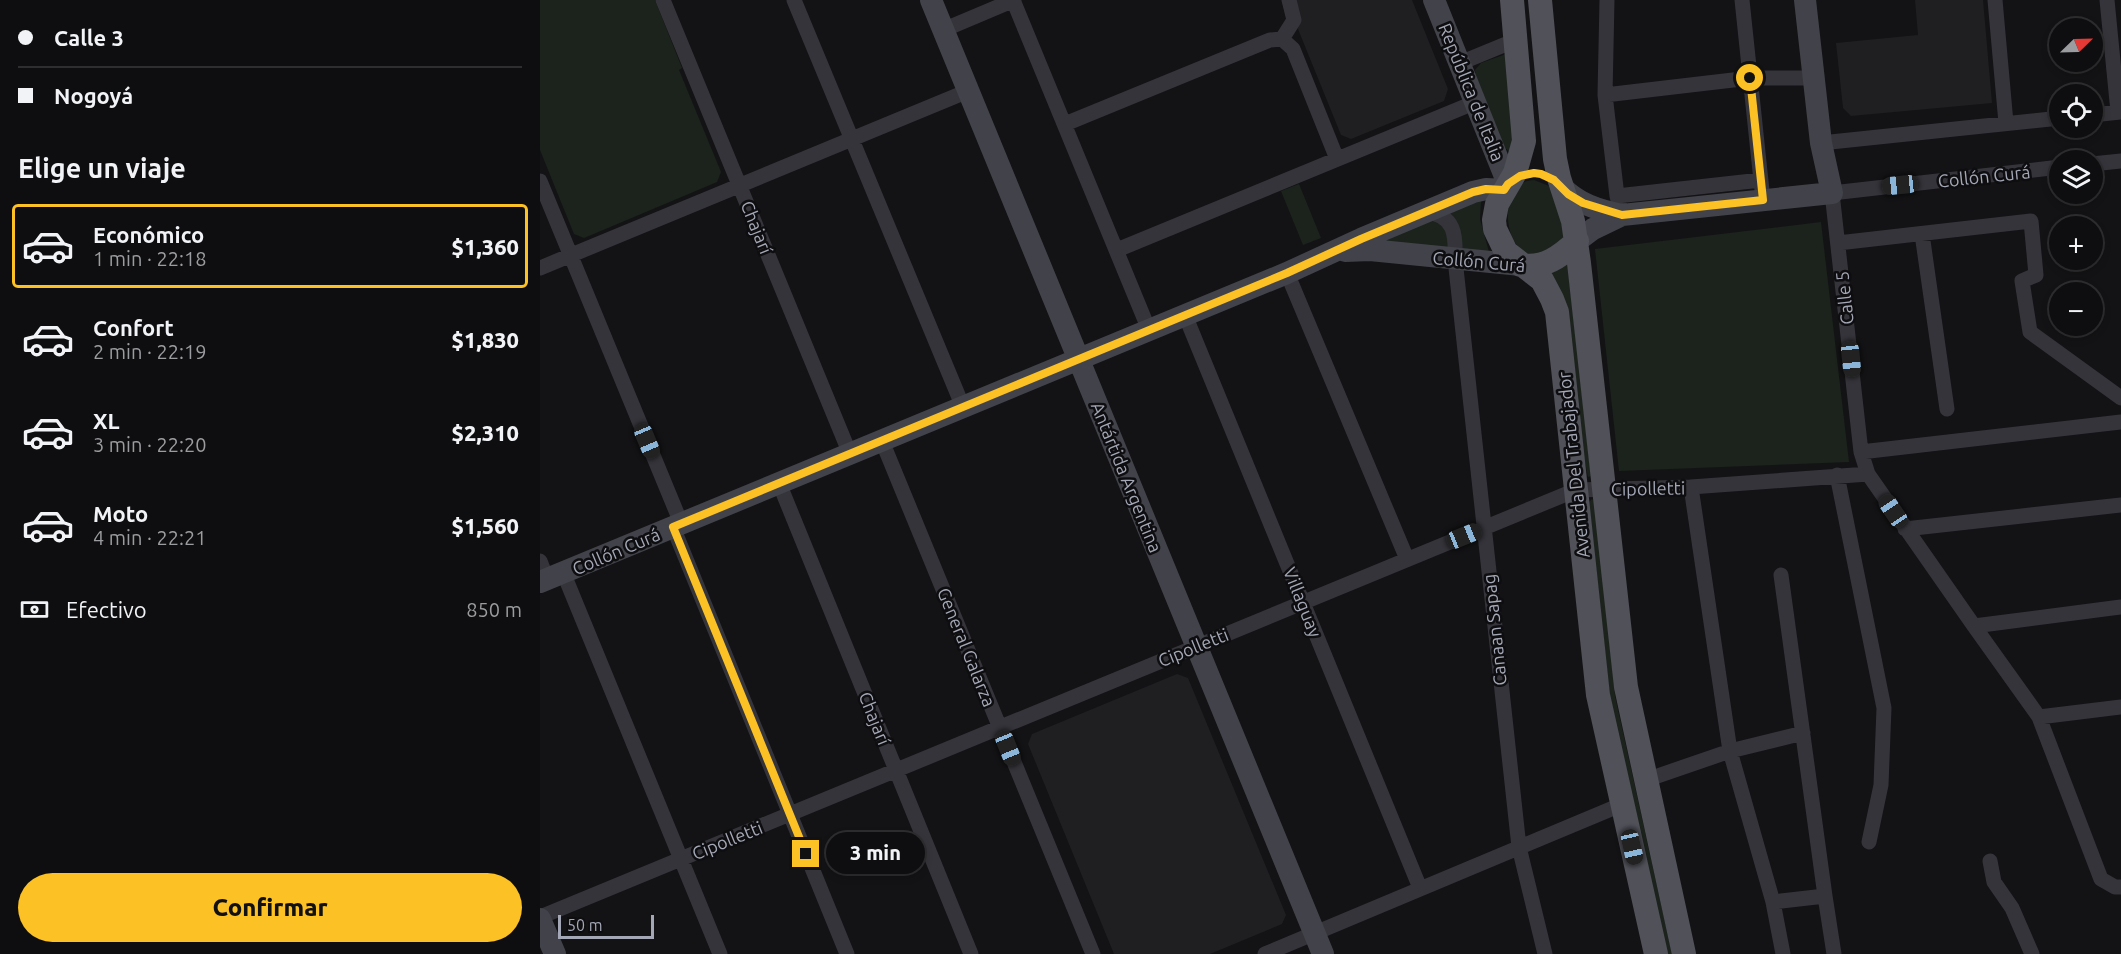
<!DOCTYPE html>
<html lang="es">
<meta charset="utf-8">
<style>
:root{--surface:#0e0e10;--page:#1c1c1e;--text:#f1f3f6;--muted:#9b9c9f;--line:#2e2e30;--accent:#fcc124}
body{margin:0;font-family:Ubuntu,sans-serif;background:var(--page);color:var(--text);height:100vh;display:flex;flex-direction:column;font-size:22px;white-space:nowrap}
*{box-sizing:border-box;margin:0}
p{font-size:20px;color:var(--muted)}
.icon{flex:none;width:33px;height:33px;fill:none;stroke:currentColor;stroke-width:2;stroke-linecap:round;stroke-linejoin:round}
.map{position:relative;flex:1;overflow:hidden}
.side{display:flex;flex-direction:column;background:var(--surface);width:540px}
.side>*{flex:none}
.top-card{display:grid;align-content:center;height:132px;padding:0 18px;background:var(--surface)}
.needle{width:39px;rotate:67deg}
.controls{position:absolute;left:1509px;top:18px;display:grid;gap:12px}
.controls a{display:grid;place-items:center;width:54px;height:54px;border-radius:50%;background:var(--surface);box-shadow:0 3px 9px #0003,0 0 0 2px var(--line);font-size:30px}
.scale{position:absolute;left:18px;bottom:15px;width:96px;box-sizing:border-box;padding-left:6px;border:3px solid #a4a8b6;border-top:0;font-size:16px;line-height:21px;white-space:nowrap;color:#a4a8b6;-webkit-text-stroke:4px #0e0e10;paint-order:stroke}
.end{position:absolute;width:27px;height:27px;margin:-14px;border:8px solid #fcc124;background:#111;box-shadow:0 0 0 3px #111}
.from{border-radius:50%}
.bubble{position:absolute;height:42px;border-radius:21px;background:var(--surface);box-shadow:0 3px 9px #0003,0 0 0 2px var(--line);font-size:20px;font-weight:800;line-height:42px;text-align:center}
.car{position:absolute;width:18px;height:36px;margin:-18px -9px;border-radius:8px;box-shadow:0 0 4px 2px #0007;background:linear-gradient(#222 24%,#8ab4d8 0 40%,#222 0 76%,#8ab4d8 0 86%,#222 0)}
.top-card b{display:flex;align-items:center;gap:21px;height:57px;font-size:22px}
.top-card b+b{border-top:2px solid var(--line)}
.top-card i{width:15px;height:15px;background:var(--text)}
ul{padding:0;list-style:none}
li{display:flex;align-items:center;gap:18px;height:84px;margin:0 12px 9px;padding:0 6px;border:3px solid transparent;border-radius:6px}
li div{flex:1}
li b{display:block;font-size:22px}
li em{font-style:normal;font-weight:800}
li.on{border-color:var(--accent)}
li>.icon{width:54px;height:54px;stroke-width:1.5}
h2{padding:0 18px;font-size:27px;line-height:72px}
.pay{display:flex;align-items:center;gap:15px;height:66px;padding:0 18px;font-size:22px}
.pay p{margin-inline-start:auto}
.action{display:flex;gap:12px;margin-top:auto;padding:12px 18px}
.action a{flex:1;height:69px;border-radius:36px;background:var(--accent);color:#111;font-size:24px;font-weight:800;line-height:69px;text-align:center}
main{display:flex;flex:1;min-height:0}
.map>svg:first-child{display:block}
.built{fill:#1f1f22}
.green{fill:#1b231c}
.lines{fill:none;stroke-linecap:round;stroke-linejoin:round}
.street{stroke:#34343a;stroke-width:15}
.secondary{stroke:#42434a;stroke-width:22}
.primary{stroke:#505159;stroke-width:24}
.route{stroke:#fcc124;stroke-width:8}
.labels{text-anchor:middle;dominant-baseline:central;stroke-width:5;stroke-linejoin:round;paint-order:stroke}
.street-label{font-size:18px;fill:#a4a8b6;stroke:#0e0e10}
</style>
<main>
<section class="side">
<div class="top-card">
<b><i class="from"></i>Calle 3</b>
<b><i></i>Nogoyá</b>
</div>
<h2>Elige un viaje</h2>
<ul>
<li class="on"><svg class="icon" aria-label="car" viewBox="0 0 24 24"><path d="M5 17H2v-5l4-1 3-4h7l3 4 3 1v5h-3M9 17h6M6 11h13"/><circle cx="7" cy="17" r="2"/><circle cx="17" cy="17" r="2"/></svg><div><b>Económico</b><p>1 min · 22:18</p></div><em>$1,360</em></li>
<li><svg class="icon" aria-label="car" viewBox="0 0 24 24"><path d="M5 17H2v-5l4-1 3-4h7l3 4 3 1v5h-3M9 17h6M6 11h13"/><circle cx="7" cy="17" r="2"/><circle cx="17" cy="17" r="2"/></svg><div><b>Confort</b><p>2 min · 22:19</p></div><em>$1,830</em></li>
<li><svg class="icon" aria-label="car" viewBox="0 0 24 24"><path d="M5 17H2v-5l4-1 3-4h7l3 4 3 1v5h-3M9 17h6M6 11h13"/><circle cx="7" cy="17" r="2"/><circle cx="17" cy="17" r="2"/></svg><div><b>XL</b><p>3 min · 22:20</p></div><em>$2,310</em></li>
<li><svg class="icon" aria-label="car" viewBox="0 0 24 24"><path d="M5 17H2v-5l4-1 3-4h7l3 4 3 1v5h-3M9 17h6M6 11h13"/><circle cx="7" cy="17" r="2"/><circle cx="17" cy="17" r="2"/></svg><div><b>Moto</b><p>4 min · 22:21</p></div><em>$1,560</em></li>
</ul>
<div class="pay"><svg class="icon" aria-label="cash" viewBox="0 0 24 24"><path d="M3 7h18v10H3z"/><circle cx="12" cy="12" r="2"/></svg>Efectivo<p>850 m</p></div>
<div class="action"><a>Confirmar</a></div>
</section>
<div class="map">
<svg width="1581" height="954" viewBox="0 0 1581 954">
<rect width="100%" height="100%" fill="#131315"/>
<path class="built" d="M753,0H872L908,89L904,101L811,139L801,135L758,29L759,14Z
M1375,0H1443L1452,103L1311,116L1303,108L1296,43L1378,35Z
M637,674L648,678L746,915L742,924L670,954H574L488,744L492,734Z"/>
<path class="green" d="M0,0H115L142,68L139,70L181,172L177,182L44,238L34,234L0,150Z
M966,54L980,140L971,153L965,148L936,76L935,70L941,63Z
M994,180L1009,186L1017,195L1024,236L1016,249L991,257C984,252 978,248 974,241C963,221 965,181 994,180Z
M759,184L781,238L763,245L741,191Z
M941,201L940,219L949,252L922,254L905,211Z
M888,218L903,221L910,248L822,245Z
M1281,222L1309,462L1079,471L1055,249Z
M1027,260L1051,476L1048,477L1005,270Z
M1052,499L1055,502L1075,696L1132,954H1127L1070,698L1049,502Z"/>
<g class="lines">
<path class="street" d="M123,0L310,454
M254,0L423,407
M473,0L609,330
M1067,0L1065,95L1077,196L1082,215
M1202,0L1223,200
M1455,0L1466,123
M1567,0L1578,112
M403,30L474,0
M742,39L753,49L797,159
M742,39L754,20L749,0
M920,63L976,40
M1065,95L1210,78H1274
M1552,115L1581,112
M525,124L730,40L742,39
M1281,143L1520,118
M1552,164L1581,161
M1520,167L1292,193L1321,452L1328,474L1434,626L1499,717L1561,879L1575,887H1581
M0,181L141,523
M1077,196L1221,180
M886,212C915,215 916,235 915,259L979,847L1005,954
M1382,234L1407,409
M1298,243L1491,221L1496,275L1482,281L1490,332L1581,398
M577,250L936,102
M0,268L428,91
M747,273L867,559
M645,315L880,888
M342,441L553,954
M1321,452L1581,422
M1297,475L1344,708L1341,785L1329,842
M239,483L431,954
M1151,487L1190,751L1233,902L1243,954
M133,527L307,954
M1365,529L1581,505
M0,561L7,579
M23,572L180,954
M1434,626L1581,607
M1499,717L1581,707
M1106,780L1190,751L1263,733
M1450,861L1454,882L1472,908L1492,954
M1285,896L1294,954
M1233,902L1285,896L1241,575
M0,917L1036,490L1151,487L1328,474
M725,954L1083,804"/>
<path class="secondary" d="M391,0L783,954
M894,0L968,184
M1265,0L1281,143L1292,193
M1021,186C1038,204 1058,210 1082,215
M1037,241L1053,229L1082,215L1292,193
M805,251L830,250L981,265
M0,582L747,273L821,239L933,192L946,189L964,190
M0,919L15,954"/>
<path class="primary" d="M972,0L984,141L975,173L957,204L954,220L955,229L966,252L1002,280L1012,299L1017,312L1058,695L1116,954
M1000,0L1015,159L1019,178L1033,221L1039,263L1086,687L1144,954
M981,265C1004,269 1021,256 1037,241"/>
</g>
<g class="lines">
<path class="route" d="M266,854L133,527L747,273L821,239L933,192L946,189L964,190L968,184L980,176L994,173L1001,174L1014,180L1028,194L1043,203L1082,215L1223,200L1210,78"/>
</g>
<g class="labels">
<g class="street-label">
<text transform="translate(932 92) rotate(68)">República de Italia</text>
<text transform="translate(1444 176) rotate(-6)">Collón Curá</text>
<text transform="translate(217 227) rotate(68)">Chajarí</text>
<text transform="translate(939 261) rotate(5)">Collón Curá</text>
<text transform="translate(1304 298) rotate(-96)">Calle 5</text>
<text transform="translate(1033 465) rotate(-96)">Avenida Del Trabajador</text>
<text transform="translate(587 477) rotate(68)">Antártida Argentina</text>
<text transform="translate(1108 488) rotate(-1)">Cipolletti</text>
<text transform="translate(76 551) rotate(-23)">Collón Curá</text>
<text transform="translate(763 602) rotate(68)">Villaguay</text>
<text transform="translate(954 630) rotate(-96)">Canaan Sapag</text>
<text transform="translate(427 647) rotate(68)">General Galarza</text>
<text transform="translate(653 647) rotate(-22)">Cipolletti</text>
<text transform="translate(335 718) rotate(68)">Chajarí</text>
<text transform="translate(187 840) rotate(-22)">Cipolletti</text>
</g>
</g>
</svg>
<div class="controls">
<a><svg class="needle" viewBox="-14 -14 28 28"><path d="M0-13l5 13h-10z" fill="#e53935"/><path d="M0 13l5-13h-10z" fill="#9b9c9f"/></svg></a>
<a><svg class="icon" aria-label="locate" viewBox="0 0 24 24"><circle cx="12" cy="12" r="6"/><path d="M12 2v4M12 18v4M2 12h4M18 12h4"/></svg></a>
<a><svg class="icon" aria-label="layers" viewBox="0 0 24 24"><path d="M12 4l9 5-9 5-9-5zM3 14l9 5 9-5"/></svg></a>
<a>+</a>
<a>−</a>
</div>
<div class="scale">50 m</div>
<i class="end from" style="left:1210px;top:78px"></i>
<i class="end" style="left:266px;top:854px"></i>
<div class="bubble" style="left:286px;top:832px;width:99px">3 min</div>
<i class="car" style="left:1360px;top:185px;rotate:264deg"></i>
<i class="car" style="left:1311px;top:359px;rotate:174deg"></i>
<i class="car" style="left:107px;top:441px;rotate:157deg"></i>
<i class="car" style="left:1353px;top:511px;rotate:326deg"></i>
<i class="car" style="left:924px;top:536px;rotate:68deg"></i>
<i class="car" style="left:468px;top:748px;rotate:158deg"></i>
<i class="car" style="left:1092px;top:847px;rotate:167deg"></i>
</div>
</main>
